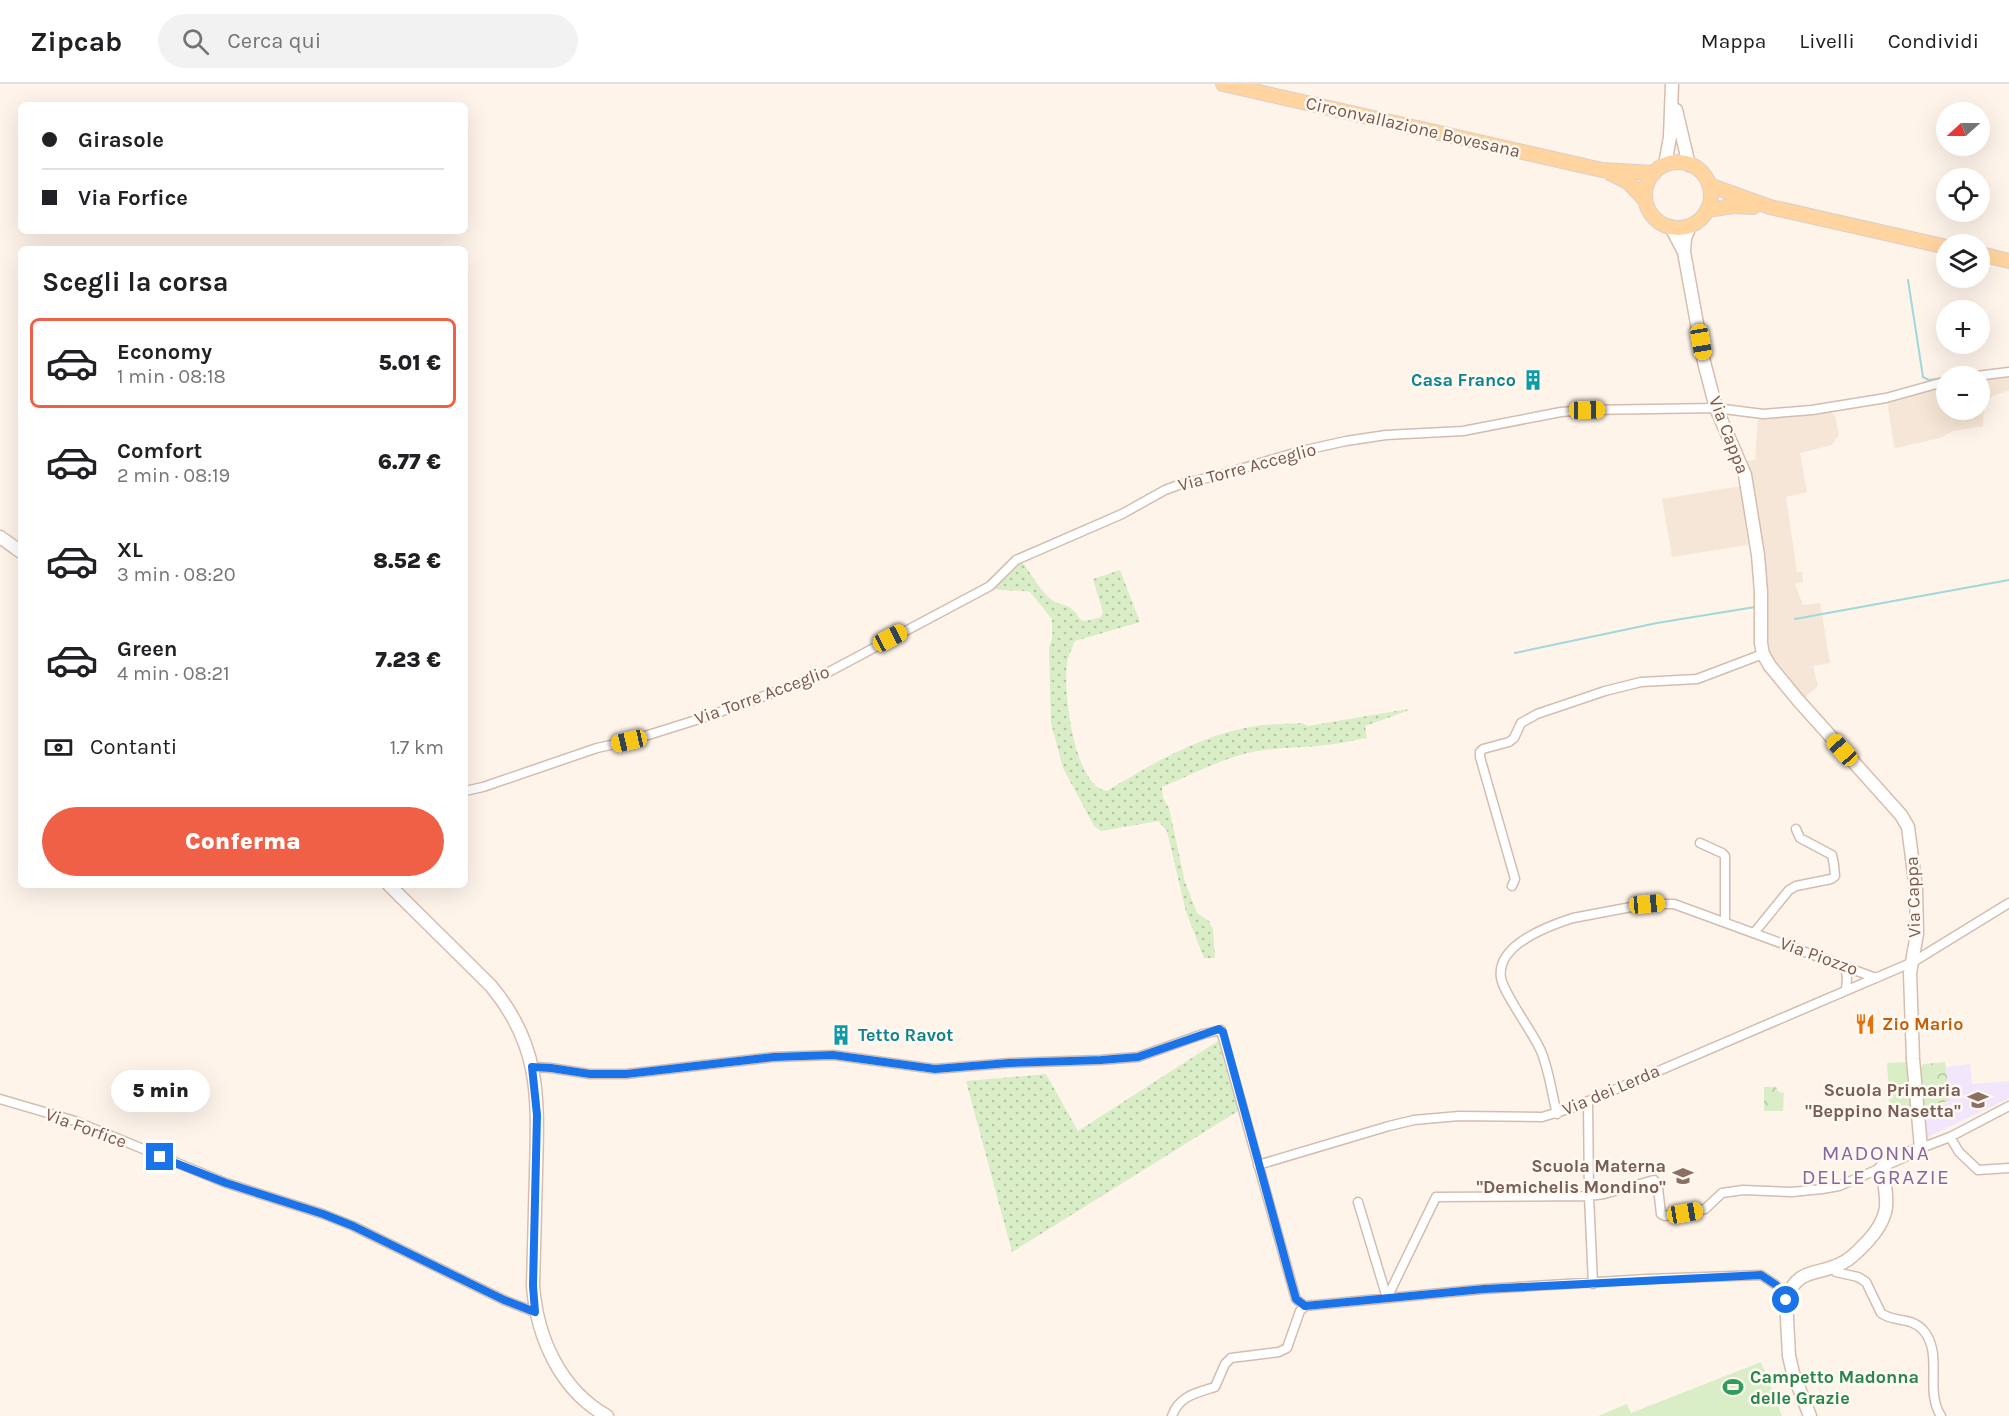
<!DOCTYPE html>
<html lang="it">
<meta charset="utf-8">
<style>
:root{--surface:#fff;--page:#f2f2f2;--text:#202124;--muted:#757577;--line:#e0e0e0;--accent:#ef6047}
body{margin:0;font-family:Karla,sans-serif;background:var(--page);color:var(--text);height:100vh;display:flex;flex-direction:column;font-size:22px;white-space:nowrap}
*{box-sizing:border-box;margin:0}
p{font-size:20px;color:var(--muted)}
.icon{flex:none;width:33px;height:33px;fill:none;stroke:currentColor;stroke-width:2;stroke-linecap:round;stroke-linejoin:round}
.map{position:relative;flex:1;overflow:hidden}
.details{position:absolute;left:18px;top:162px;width:450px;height:642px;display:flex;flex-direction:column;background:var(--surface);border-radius:9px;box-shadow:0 6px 24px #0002}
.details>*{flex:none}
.banner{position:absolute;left:18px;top:18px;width:450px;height:132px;border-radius:9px;box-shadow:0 6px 24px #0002;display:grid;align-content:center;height:132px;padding:0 24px;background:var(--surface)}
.needle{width:39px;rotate:249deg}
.buttons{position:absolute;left:1936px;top:18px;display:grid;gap:12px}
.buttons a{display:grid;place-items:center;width:54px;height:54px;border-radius:50%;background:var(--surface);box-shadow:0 6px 24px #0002;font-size:30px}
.end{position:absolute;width:27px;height:27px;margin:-14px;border:8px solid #1a73e8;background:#fff;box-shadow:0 0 0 3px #fff}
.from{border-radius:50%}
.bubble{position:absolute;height:42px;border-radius:21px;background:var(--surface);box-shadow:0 6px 24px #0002;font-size:20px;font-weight:800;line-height:42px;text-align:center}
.car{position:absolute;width:18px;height:36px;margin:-18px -9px;border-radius:8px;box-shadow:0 0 4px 2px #0007;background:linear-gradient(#f5c518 24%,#345 0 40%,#f5c518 0 76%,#345 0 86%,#f5c518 0)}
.banner b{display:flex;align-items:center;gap:21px;height:57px;font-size:22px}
.banner b+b{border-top:2px solid var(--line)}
.banner i{width:15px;height:15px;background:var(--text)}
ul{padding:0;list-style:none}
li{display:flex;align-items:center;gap:18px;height:90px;margin:0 12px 9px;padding:0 12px;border:3px solid transparent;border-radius:9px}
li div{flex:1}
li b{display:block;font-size:22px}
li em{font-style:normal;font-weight:800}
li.current{border-color:var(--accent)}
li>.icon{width:54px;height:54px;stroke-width:1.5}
h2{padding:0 24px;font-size:27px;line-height:72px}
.pay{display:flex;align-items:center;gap:15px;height:66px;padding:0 24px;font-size:22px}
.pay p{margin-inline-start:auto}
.cta{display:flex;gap:12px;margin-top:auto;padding:12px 24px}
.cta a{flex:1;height:69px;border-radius:36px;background:var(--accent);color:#fff;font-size:24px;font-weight:800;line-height:69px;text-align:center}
header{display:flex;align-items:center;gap:36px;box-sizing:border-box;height:84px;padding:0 30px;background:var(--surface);border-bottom:2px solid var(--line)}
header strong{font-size:28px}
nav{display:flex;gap:33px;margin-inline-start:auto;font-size:21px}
.search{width:420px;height:54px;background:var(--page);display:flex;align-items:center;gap:15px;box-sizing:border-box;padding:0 21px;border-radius:33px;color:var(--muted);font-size:22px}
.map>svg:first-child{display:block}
.residential{fill:#f6e6d7}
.education{fill:#f1e6fb}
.grass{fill:url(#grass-dots)}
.forest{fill:url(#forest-crowns)}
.garden{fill:#d9eec6}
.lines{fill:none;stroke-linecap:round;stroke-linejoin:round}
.stream{stroke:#a1d8dc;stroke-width:2}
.street-casing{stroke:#d4bdb0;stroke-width:11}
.secondary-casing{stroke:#d8bdad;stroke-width:15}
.primary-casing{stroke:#dad0cc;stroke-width:16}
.street{stroke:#fff;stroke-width:8}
.secondary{stroke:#fff;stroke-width:12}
.primary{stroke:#ffd49f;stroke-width:14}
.route{stroke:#1a73e8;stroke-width:8}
.labels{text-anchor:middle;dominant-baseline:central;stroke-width:5;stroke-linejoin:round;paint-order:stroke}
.street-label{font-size:18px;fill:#7b584a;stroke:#fff9f1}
.culture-label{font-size:18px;font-weight:bold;fill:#0d838f;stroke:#fff9f1;text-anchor:end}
.food-label{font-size:18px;font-weight:bold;fill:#c56008;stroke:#fff9f1;text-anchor:start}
.education-label{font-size:18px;font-weight:bold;fill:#785e54;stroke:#fff9f1;text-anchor:end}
.leisure-label{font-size:18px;font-weight:bold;fill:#27864d;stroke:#fff9f1;text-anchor:start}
.quarter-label{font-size:21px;letter-spacing:1.5px;fill:#87669e;stroke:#fff9f1}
</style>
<header>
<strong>Zipcab</strong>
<div class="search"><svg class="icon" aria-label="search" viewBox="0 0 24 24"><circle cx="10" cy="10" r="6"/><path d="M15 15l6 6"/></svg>Cerca qui</div>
<nav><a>Mappa</a><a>Livelli</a><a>Condividi</a></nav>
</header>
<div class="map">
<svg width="2009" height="1332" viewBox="0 0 2009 1332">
<defs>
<pattern id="grass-dots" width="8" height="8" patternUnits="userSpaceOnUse" patternTransform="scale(1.5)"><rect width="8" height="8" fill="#d9eec6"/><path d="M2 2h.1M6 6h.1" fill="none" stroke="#b5c4a3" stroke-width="1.8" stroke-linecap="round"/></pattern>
<pattern id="forest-crowns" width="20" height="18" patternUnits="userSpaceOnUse" patternTransform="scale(1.5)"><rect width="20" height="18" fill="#d9eec6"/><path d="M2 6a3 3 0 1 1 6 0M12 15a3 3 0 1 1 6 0" fill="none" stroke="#b5c4a3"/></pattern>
</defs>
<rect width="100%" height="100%" fill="#fef4ea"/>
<path class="residential" d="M2009,291V306L1993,312L1986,318L1984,325L1983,342L1953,347L1940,354L1897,364L1894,363L1887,316L1947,300V326H1980V295Z
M1829,325L1835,332L1839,351L1832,361L1800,369L1807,408L1786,413L1797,488H1802L1803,498L1795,500L1803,521L1820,519L1830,579L1813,582L1818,602L1804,614L1771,576L1744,377L1755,376L1758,334Z
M1741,402L1748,461L1672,473L1662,415Z"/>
<path class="education" d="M1970,980L1972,1000L2009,997V1014L1926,1054L1922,1022L1950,1018L1946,983Z"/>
<path class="grass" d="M1022,478C1032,490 1039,506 1052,516C1057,520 1063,520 1069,523C1085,533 1072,542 1101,533L1103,528L1093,495L1120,486L1140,538L1075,557C1072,564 1068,572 1067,580C1063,607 1074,703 1107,707C1153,679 1201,651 1255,642C1270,640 1287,640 1302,639L1308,642L1408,625L1407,627L1365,642L1367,654C1353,656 1340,660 1326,661C1303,664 1280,663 1257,667C1223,673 1194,690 1162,703L1163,714L1169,724L1185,798L1197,829L1209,837L1213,845L1215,874H1204L1186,828L1167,747L1158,737L1101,747L1094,742L1063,684L1051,639L1049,564C1055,549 1051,548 1052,535L1030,508C1017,505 1004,508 991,504Z
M1218,957L1238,1027L1012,1168L966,997L1046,990L1078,1047Z"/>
<path class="forest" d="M1945,978L1950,1017L1922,1022L1917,988L1924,980Z
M1764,1003H1776L1779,1008L1784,1009L1783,1027H1764Z"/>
<path class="garden" d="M1909,978L1912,1025L1890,1026L1887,979Z
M1761,1278L1782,1332H1598L1627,1320L1631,1329Z"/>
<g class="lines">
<path class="stream" d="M1908,196L1923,293L1929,296L1944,294
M1951,292L1962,291
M1795,535L2009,496
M1515,569L1657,539L1755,523"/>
<g class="street-casing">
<path id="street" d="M1976,292L2009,288
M465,707L483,703L597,664L629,657L709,632L825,590L990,502L1016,476L1122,430L1165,406L1181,400L1220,391L1301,367L1346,357L1386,351L1463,347L1561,328L1587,326L1716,324L1763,330L1812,326L1886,314L1947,297
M1700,759L1722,769L1725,772V838
M1512,802L1515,795L1480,673V668L1483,665L1509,658L1514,654L1521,639L1537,630L1605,607L1641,598L1697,595L1763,570
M1754,849L1789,806L1796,802L1831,795L1835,792L1834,781L1832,771L1800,754L1796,745
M1845,882L1847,894L1846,906
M533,983L551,984L590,990H626L774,973L833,971L935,985L1009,979L1100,976L1138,973L1203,950L1221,946L1290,1194L1296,1215L1305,1222
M0,1015L75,1037L226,1099L323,1130L353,1142L504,1216L535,1228
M1588,1017L1589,1112L1593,1200
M1557,1030C1552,1011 1548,979 1539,963C1531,946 1504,910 1501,894C1496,861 1548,842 1573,834L1647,820H1674L1876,894
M1950,1053L1959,1068L1978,1086L2009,1084
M1921,1064L1950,1053L2009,1022
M1258,1081L1389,1042L1414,1036L1459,1032L1542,1033L1572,1024L1913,878L2009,819
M1358,1118L1387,1214
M1832,1183L1836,1188L1858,1193L1866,1198L1881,1229C1894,1239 1910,1232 1923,1246C1944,1270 1924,1306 1941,1332
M1387,1214L1436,1113L1589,1112L1604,1110L1654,1096L1658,1104L1661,1130L1665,1132L1705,1125L1722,1109L1743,1106L1792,1108L1822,1105L1839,1102L1881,1084
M1172,1332C1179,1312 1196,1309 1215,1303L1225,1280L1231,1274L1279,1268L1287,1264L1300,1227L1305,1222L1484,1205L1647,1195L1761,1191L1776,1201L1786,1216"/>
</g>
<g class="secondary-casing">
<path id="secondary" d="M1676,26L1689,81
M1665,81L1670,53L1672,0
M1690,142L1685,154L1684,168L1704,278L1716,324L1745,391L1758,471L1761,508V559L1763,570L1770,582L1798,616L1901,731L1908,743L1916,805L1917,850L1910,889L1913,975L1921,1064L1889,1078L1881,1084C1889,1118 1891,1133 1865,1160C1859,1166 1852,1174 1844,1178C1819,1193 1798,1181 1786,1216L1789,1272L1793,1289L1810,1332
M1671,143L1684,168
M0,453L21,468
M389,801L491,902C541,962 538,1014 536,1088C535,1126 534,1164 533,1202C537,1253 560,1306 607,1332"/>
</g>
<g class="primary-casing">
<path id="primary" d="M1223,0L1602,86L1654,89
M1645 111a33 33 0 1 1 66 0a33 33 0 1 1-66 0Z
M1610,89L1628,98L1645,116
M1709,101L1770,123L1947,163
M1707,126L1733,122L1753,123
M1980,170L2009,177"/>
</g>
<use href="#street" class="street"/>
<use href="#secondary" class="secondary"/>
<use href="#primary" class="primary"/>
</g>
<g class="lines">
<path class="route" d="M160,1073L226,1099L323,1130L353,1142L504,1216L535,1228L533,1202L537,1031L532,983L551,984L590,990H626L774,973L833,971L935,985L1009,979L1101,976L1138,973L1219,945L1223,948L1290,1194L1296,1215L1305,1222L1484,1205L1761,1191L1776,1201L1786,1216"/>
</g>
<defs>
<g id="building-bare" transform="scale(1.62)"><path d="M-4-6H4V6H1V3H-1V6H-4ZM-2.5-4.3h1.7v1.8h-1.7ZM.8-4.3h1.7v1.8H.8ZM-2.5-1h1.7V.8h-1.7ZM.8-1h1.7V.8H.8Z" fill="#0f9aa8" stroke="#fff9f1" stroke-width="2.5" paint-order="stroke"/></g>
<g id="restaurant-bare" transform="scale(1.62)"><path d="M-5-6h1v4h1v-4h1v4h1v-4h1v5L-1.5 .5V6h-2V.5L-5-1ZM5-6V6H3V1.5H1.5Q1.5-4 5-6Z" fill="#e8710a" stroke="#fff9f1" stroke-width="2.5" paint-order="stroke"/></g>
<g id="school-bare" transform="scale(1.62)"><path d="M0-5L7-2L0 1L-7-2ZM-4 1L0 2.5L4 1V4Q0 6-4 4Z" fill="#8d6e63" stroke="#fff9f1" stroke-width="2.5" paint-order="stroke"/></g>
<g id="stadium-bare" transform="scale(1.62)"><path d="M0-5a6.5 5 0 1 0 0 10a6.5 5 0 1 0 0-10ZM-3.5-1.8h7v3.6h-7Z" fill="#2e9e5b" stroke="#fff9f1" stroke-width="2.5" paint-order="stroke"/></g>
</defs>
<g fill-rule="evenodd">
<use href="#building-bare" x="1533" y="296"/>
<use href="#restaurant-bare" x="1865" y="940"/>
<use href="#building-bare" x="841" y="951"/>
<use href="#school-bare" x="1978" y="1016"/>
<use href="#school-bare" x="1683" y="1092"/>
<use href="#stadium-bare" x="1733" y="1303"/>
</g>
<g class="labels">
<g class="street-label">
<text transform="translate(1413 43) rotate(13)">Circonvallazione Bovesana</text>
<text transform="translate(1729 351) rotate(69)">Via Cappa</text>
<text transform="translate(1247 383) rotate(-15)">Via Torre Acceglio</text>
<text transform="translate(762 611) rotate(-20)">Via Torre Acceglio</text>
<text transform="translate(1913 813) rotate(-92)">Via Cappa</text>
<text transform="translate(1819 872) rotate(20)">Via Piozzo</text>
<text transform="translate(1611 1006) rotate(-23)">Via dei Lerda</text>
<text transform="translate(86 1044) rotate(20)">Via Forfice</text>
</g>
<g class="culture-label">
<text x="1516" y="296">Casa Franco</text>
<text x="858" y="951" text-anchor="start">Tetto Ravot</text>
</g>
<g class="food-label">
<text x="1882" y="940">Zio Mario</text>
</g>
<g class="education-label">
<text x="1961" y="1006">Scuola Primaria<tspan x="1961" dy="21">"Beppino Nasetta"</tspan></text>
<text x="1666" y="1082">Scuola Materna<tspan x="1666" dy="21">"Demichelis Mondino"</tspan></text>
</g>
<g class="leisure-label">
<text x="1750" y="1293">Campetto Madonna<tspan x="1750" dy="21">delle Grazie</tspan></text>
</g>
<g class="quarter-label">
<text x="1876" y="1069">MADONNA<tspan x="1876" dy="24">DELLE GRAZIE</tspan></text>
</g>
</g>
</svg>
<div class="buttons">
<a><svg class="needle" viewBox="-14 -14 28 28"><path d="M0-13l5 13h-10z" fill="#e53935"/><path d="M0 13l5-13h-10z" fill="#757577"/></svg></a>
<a><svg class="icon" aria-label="locate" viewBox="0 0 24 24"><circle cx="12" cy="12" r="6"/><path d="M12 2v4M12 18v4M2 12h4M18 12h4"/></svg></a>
<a><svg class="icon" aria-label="layers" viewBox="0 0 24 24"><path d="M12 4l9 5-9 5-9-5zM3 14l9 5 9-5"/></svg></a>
<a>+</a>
<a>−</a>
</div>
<i class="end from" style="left:1786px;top:1216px"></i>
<i class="end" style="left:160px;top:1073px"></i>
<div class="bubble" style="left:111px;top:986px;width:99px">5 min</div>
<i class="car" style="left:1701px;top:258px;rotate:170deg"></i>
<i class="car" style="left:1587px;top:326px;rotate:89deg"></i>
<i class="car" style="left:890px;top:554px;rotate:62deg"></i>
<i class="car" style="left:629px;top:657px;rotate:257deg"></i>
<i class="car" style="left:1842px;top:666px;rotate:318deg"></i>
<i class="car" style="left:1647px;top:820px;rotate:85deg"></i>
<i class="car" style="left:1685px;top:1129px;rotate:80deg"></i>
<div class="banner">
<b><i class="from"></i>Girasole</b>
<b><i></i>Via Forfice</b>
</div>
<section class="details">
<h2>Scegli la corsa</h2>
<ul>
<li class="current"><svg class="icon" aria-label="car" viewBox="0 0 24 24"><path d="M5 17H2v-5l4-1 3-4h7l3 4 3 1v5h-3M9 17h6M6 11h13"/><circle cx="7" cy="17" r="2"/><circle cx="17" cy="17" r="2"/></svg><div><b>Economy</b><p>1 min · 08:18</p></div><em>5.01 €</em></li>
<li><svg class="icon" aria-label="car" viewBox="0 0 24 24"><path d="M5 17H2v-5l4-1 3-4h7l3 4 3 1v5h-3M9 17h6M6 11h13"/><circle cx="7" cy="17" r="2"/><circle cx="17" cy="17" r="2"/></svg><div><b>Comfort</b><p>2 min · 08:19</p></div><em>6.77 €</em></li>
<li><svg class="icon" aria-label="car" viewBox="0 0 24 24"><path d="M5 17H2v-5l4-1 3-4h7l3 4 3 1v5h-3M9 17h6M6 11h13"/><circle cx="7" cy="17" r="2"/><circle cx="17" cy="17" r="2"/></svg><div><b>XL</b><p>3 min · 08:20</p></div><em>8.52 €</em></li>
<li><svg class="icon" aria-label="car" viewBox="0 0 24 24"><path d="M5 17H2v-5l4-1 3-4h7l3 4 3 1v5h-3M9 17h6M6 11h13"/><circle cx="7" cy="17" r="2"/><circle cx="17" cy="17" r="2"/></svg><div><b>Green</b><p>4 min · 08:21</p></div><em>7.23 €</em></li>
</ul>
<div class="pay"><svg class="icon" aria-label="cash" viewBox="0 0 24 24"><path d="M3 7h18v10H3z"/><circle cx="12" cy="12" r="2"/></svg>Contanti<p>1.7 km</p></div>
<div class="cta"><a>Conferma</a></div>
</section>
</div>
